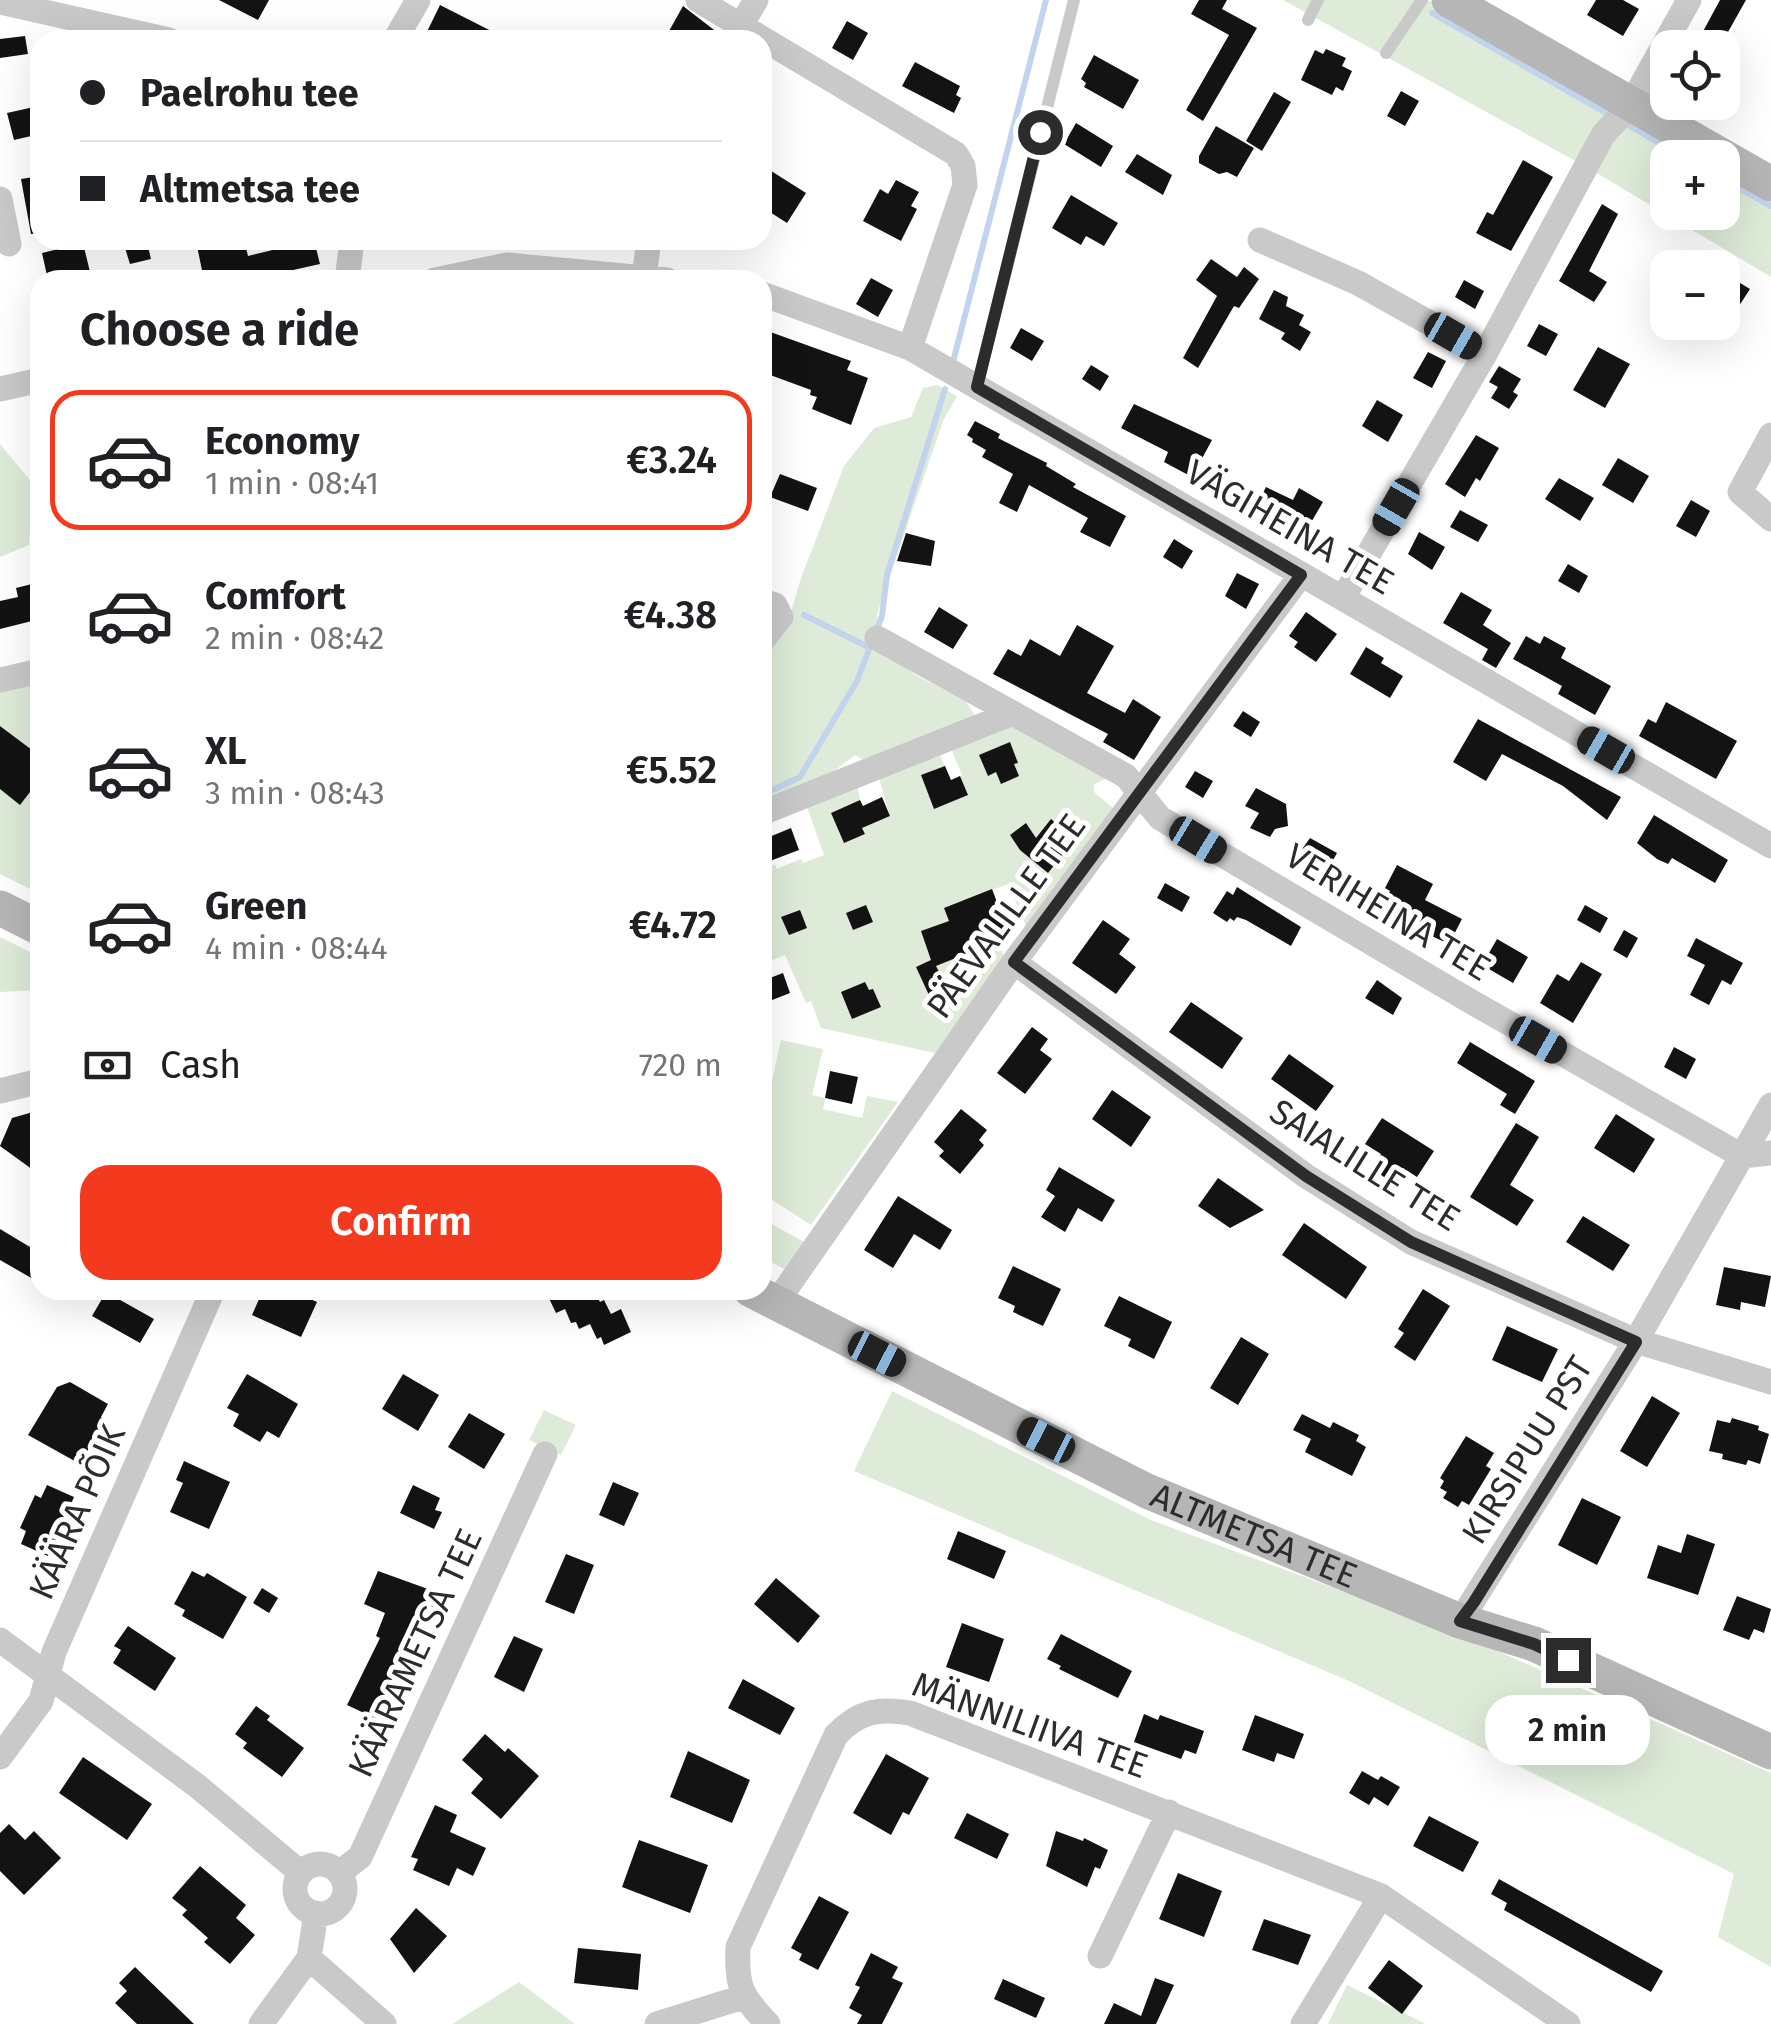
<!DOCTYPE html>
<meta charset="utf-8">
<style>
:root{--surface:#fff;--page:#f6f6f6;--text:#202124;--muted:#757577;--line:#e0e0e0;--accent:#f33a1e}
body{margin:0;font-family:"Fira Sans",sans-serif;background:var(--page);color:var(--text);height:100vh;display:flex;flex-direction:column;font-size:38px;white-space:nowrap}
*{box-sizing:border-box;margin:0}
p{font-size:32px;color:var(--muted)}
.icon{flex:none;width:55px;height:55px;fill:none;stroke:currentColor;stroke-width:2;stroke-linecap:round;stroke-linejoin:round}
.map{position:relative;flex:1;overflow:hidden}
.details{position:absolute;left:30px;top:270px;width:742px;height:1030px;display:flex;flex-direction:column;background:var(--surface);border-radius:30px;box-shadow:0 10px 40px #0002}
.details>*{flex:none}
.guide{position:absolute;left:30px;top:30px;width:742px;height:220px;border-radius:30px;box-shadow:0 10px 40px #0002;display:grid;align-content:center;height:220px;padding:0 50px;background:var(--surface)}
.fabs{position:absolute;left:1650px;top:30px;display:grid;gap:20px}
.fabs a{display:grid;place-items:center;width:90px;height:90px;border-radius:20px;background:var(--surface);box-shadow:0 10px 40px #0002;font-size:50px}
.end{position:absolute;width:45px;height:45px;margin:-22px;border:12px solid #2c2c2c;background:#fff;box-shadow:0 0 0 5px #fff}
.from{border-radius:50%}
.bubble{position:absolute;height:70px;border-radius:30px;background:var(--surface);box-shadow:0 10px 40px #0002;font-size:32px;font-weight:600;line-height:70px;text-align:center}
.car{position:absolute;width:30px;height:60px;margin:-30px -15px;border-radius:12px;box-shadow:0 0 8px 2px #0007;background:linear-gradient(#222 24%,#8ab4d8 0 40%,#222 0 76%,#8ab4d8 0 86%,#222 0)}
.guide b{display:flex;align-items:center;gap:35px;height:95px;font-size:38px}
.guide b+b{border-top:2px solid var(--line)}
.guide i{width:25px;height:25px;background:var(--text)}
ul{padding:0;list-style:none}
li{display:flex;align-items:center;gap:30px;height:140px;margin:0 20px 15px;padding:0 30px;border:5px solid transparent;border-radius:30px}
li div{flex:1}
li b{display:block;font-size:38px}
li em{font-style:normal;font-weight:600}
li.selected{border-color:var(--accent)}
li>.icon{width:90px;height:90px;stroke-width:1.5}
h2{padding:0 50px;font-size:45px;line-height:120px}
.pay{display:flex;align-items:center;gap:25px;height:110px;padding:0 50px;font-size:38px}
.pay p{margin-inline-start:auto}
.cta{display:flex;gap:20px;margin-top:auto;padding:20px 50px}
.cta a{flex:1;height:115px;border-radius:30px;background:var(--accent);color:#fff;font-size:40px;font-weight:600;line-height:115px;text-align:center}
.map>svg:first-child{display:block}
.green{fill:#deebd8}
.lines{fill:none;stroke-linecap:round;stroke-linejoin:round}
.stream{stroke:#c2d4ed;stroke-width:6}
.building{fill:#131313}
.lane{stroke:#c9c9c9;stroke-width:12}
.street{stroke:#c9c9c9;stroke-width:25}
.secondary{stroke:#b6b6b6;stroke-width:35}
.route{stroke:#2c2c2c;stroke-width:12}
.labels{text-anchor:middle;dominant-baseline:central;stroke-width:10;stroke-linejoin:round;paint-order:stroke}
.street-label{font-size:35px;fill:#2c2c2c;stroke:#fff}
</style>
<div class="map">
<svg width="1771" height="2024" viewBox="0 0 1771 2024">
<rect width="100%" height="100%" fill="#fff"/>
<path class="green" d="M1283,0H1428L1433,3L1704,157L1668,158V212H1722L1723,168L1771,196V277L1590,169Z
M937,385L957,396L943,421L877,614L882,648L917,676L965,700L974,714L970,721L869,763L855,755L817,784L763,806V658L790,615L801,578L844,466L874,428L911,417L923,388Z
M0,444L34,485L29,545L0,557Z
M0,667L40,686V894L0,874Z
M1012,721L1110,777L1094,784V792L1113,808L1027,928L1008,884L944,908L963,955L977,949L980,954L1000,947L1005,959L935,1053L821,1028L811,1001L806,1003L785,955L763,964V857L767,867L775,865L777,869L801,859L803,863L824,855L806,804L857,783L860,800L831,813L844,842L864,834L862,828L890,816L878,775L938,751L945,766L921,775L934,808L962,775L950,746Z
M0,937L40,957V990L0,992Z
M781,1040L823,1049L812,1095L825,1098L823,1109L862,1118L867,1096L898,1102L811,1225L763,1194V1084L771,1085Z
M762,1219L810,1245L790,1272L763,1258Z
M892,1391L1151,1520L1469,1638L1771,1773V1967L1718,1937L1734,1874L1349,1681L854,1471Z
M544,1410L576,1425L561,1455L529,1440Z
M519,1982L575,2024H452Z
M1347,1985L1426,2024H1328Z"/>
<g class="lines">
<path class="stream" d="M1432,13L1604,112
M1628,125L1685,158
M1722,179L1771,206
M953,362L1046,0
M804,615L870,648
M876,632L882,616L887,575L945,389
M762,795L800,777L857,681L871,644"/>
</g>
<path class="building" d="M219,0H269L258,20Z
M1199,0H1227L1222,9L1257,28L1203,121L1186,110L1229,35L1191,14Z
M1596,0H1623L1639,9L1623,36L1587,15Z
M1720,0H1746L1719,48H1694Z
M440,5L509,40H423Z
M683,6L718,33L717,40H664Z
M847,21L868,33L853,60L832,48Z
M25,36L28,54L0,58V39Z
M1326,49L1346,58L1342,66L1352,71L1343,91L1336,87L1332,95L1301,80L1315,50L1323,54Z
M1094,55L1139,80L1123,109L1084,87L1086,83L1081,79Z
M915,62L960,86L956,95L961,98L954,113L902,86Z
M1401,91L1419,101L1405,126L1387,116Z
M1274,92L1291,102L1262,151L1246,141Z
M34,107L40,134L14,140L7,113Z
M1076,123L1113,146L1101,167L1064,144Z
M1216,126L1254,148L1237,177L1227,172L1219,174L1199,163V156Z
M1137,154L1172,175L1163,195L1125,172Z
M1523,160L1553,177L1511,251L1476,233L1487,212L1493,215Z
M768,169L806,193L787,223L762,207V178Z
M40,176V233L31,234L21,179Z
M896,180L919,192L911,206L917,209L901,241L863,221L880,189L888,194Z
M1071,195L1118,223L1104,246L1086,236L1081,245L1052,228Z
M1602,204L1618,214L1589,271L1607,282L1594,302L1559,281Z
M223,240H244L248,256L314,240L320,264L248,280H204L197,246Z
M147,242L151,259L130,264L125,248Z
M83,243L91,276L48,280L42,253Z
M1211,259L1237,277L1244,267L1259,279L1239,308L1234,306L1198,368L1183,358L1217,296L1196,280Z
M1722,272L1750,289L1737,309L1722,300Z
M871,278L893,290L878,317L856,304Z
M1464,280L1484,291L1475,309L1455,297Z
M1274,290L1288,297L1286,306L1304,315L1299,325L1311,332L1300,351L1281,339L1285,333L1259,319Z
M1539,324L1558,334L1546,356L1527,346Z
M1021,328L1044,341L1032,361L1010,348Z
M762,329L851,361L847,370L868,378L851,425L812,409L817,397L810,395L811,390L762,372Z
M1598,347L1630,364L1605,408L1573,390Z
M1428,352L1446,361L1432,388L1413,378Z
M1091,365L1109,376L1100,391L1082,379Z
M1499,366L1521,379L1513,392L1518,395L1509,409L1491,398L1498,387L1489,382Z
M1377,400L1403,415L1388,442L1362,426Z
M1134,404L1212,440L1192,477L1164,462L1168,452L1121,428Z
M975,421L1000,434L998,438L1047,463L1046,466L1076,484L1073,487L1126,516L1110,547L1080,532L1088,518L1029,485L1017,512L999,503L1013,474L982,457L986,450L972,442L973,439L967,435Z
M1476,435L1499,448L1480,481L1476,478L1465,497L1445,484Z
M1618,458L1649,476L1633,503L1602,485Z
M780,474L817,488L808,511L770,497Z
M1559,478L1594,498L1580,521L1545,499Z
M1266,487L1293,500L1299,488L1323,502L1306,531L1301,528L1297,536L1281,527L1283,516L1258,503Z
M1691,500L1710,511L1696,537L1676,526Z
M1460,510L1488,525L1478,542L1450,527Z
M1419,532L1445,547L1432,570L1408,554Z
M906,533L935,541L931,566L897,561Z
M1174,539L1193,551L1182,569L1163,557Z
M1568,564L1588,576L1579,593L1558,581Z
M1237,573L1259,584L1246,609L1225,596Z
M40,582V619L0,629V601L18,597L16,588Z
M1461,592L1492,610L1483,625L1511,643L1496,668L1482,660L1488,649L1443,623Z
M939,607L968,625L953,649L924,632Z
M1306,612L1337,634L1316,662L1294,647L1298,642L1289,636Z
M1077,625L1114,646L1087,693L1125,713L1133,699L1161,717L1134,760L1103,742L1108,734L993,674L1008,649L1021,656L1030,639L1060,656Z
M1526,636L1540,644L1544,636L1566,648L1561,658L1611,686L1595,715L1558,694L1562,686L1513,659Z
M1366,647L1384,658L1381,663L1403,676L1390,698L1350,674Z
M1666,702L1737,741L1716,779L1639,736L1648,719L1656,723Z
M1243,711L1260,722L1251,737L1233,726Z
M1478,719L1621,797L1607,820L1563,786L1502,754L1486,781L1453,762Z
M0,726L40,756V779L20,805L0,789Z
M1010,742L1018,763L1014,764L1019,776L1001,784L996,772L988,776L979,755Z
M945,766L951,780L960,776L968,795L934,809L921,775Z
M1195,771L1213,781L1203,798L1185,787Z
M1256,788L1286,804L1288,826L1275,829L1270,837L1250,828L1259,813L1245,806Z
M882,797L890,816L862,828L865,834L844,843L831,813L860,800L863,806Z
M1654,815L1728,860L1715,883L1672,858L1668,864L1657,859L1637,843Z
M1051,819L1075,839L1048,873L1020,850L1010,835L1026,823L1036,838Z
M791,828L799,850L762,864V840Z
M1310,838L1337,853L1327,871L1309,861L1310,858L1300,852Z
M1397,865L1433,884L1425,900L1462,919L1449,944L1379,912L1390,891L1385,888Z
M1165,883L1190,897L1182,912L1157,898Z
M1237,887L1301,927L1291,946L1246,920L1237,917L1234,921L1230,918L1227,922L1213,913L1227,891L1233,895Z
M992,889L1010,936L936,966L952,998L934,1006L916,967L931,960L921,931L949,921L944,908Z
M866,905L873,922L853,930L846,913Z
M1585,905L1608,918L1600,933L1577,920Z
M800,910L807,928L789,935L781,917Z
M1103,920L1130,939L1119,954L1136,967L1116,994L1072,963Z
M1624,930L1638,938L1627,958L1613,950Z
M1696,938L1743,963L1731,985L1722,980L1709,1005L1690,995L1705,965L1687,956Z
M1497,939L1528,957L1513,983L1482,965Z
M1581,962L1602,974L1573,1023L1540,1003L1557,974L1569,981Z
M783,973L790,993L762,1004V981Z
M1377,980L1402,998L1393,1015L1365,998Z
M865,982L869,990L873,989L881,1007L852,1019L841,992Z
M1191,1002L1243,1038L1222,1069L1169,1032Z
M1032,1027L1048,1039L1040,1050L1052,1059L1025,1094L997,1073Z
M1470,1042L1535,1081L1515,1114L1500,1105L1507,1094L1457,1063Z
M1674,1047L1696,1059L1686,1079L1664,1067Z
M1289,1054L1334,1086L1316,1111L1271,1079Z
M830,1071L858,1077L852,1104L825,1098Z
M1112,1090L1151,1117L1131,1147L1092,1119Z
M961,1109L987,1130L979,1140L984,1145L960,1174L939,1156L944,1151L934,1142Z
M40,1110V1175L0,1146L12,1118Z
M1616,1114L1655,1139L1634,1173L1594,1148Z
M1382,1118L1434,1151L1417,1177L1403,1168L1393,1183L1372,1169L1381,1154L1365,1144Z
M1516,1123L1539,1137L1510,1185L1534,1200L1517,1226L1470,1197Z
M1059,1167L1115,1200L1102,1222L1078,1208L1065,1232L1041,1217L1055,1196L1046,1190Z
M1218,1178L1264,1210L1230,1228L1198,1206Z
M898,1196L952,1230L940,1250L914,1234L893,1268L864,1250Z
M1583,1216L1630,1245L1613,1271L1566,1242Z
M1304,1223L1367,1267L1346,1299L1282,1255Z
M0,1229L40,1253V1283L0,1260Z
M1013,1266L1061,1289L1043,1326L1013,1312L1015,1306L998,1298Z
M1724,1267L1771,1276L1765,1307L1741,1302L1740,1310L1716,1305Z
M1423,1289L1450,1306L1415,1361L1394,1347L1404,1333L1398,1329Z
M263,1290H290L317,1302L301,1337L252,1315Z
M545,1290H582L586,1297L595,1293L600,1302L604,1300L611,1314L621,1309L631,1332L604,1345L601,1337L597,1339L590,1324L579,1329L576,1322L571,1323L565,1309L556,1313Z
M106,1292L154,1319L140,1343L92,1316Z
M1119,1296L1172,1322L1154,1359L1128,1346L1131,1339L1104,1326Z
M1507,1326L1558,1349L1542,1382L1492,1360Z
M1241,1337L1269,1354L1238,1405L1210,1388Z
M247,1374L298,1404L279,1438L267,1431L260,1442L233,1426L239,1414L227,1408Z
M403,1374L439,1395L418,1431L382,1409Z
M70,1382L108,1404L101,1417L104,1421L80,1464L28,1435L57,1387Z
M1652,1396L1680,1413L1647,1467L1620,1451Z
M469,1413L505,1434L484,1469L448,1447Z
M1302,1414L1330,1428L1333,1422L1359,1435L1356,1441L1366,1447L1352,1476L1305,1452L1311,1439L1293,1430Z
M1732,1418L1759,1426L1758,1430L1769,1434L1760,1464L1748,1460L1746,1465L1722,1459L1723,1454L1709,1451L1717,1420L1730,1423Z
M1466,1436L1494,1453L1486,1466L1491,1469L1469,1505L1462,1501L1458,1507L1443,1498L1447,1492L1440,1488L1444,1481L1440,1478Z
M184,1461L230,1482L209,1529L170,1512L183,1483L176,1480Z
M613,1482L639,1493L624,1526L599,1515Z
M47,1485L74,1497L68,1511L73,1513L59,1546L53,1543L48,1556L21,1544L26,1531L20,1528L35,1495L41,1498Z
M413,1485L440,1498L435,1510L442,1512L434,1529L400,1513Z
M1582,1498L1621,1517L1597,1565L1558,1545Z
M958,1531L1006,1551L994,1579L947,1559Z
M1687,1534L1715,1544L1698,1595L1647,1578L1658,1545L1681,1553Z
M566,1554L594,1565L574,1614L545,1602Z
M192,1571L204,1577L207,1573L247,1597L223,1639L182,1616L185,1610L174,1604Z
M378,1571L439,1593L421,1634L416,1632L388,1687L394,1690L379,1720L347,1705L380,1638L376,1636L385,1613L364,1604Z
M776,1578L820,1616L798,1643L754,1604Z
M262,1588L278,1598L269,1613L253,1603Z
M1737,1596L1771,1609L1764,1633L1754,1629L1749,1640L1723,1630Z
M962,1623L1004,1639L989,1682L946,1667Z
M128,1626L176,1658L155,1691L113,1663L121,1650L114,1646Z
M1061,1634L1132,1671L1118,1698L1059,1669L1061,1666L1047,1659Z
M514,1636L543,1649L524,1692L494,1677Z
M743,1679L795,1708L780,1735L728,1708Z
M256,1706L270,1716L267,1720L304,1748L282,1777L243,1748L247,1743L235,1734Z
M1144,1714L1158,1720L1160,1715L1204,1731L1196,1754L1185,1750L1181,1759L1134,1742Z
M1255,1715L1304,1734L1294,1759L1277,1753L1274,1762L1242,1750Z
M485,1734L505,1752L508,1748L539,1776L501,1819L471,1793L483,1779L462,1760Z
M688,1751L750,1780L732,1823L670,1797Z
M886,1754L929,1778L909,1815L903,1812L891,1835L853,1813Z
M83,1757L152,1804L127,1840L59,1793Z
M1362,1771L1378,1780L1381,1776L1400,1787L1388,1806L1374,1797L1369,1805L1349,1793Z
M435,1805L457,1815L450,1832L486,1848L473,1876L457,1868L449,1886L413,1870L418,1859L411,1857Z
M967,1813L1009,1834L997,1859L954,1838Z
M1429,1816L1479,1842L1463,1872L1413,1846Z
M9,1824L25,1840L34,1831L61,1858L24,1895L0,1871V1833Z
M1056,1831L1083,1841L1084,1838L1108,1850L1100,1869L1095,1867L1087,1887L1046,1866Z
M639,1840L708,1865L690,1913L622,1887Z
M200,1866L246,1905L236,1918L255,1935L230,1964L204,1942L208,1938L182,1915L187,1910L172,1898Z
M1178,1873L1222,1891L1204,1937L1159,1919Z
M1499,1879L1663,1971L1651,1992L1504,1910L1507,1903L1491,1894Z
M819,1896L849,1912L818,1970L799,1960L802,1954L791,1948Z
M416,1908L447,1936L414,1973L390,1939Z
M1264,1919L1311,1935L1298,1965L1252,1950Z
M578,1948L641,1954L638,1990L574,1983Z
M871,1953L898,1967L892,1978L903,1983L882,2024H857L862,2015L849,2008L860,1987L855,1985Z
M1389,1960L1423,1986L1402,2014L1368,1988Z
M135,1967L194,2024H137L115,2003L127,1991L119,1983Z
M1155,1978L1174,1985L1156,2024H1104L1114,2003L1141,2016Z
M1003,1979L1045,1998L1036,2018L994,1999Z"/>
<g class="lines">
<path class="lane" d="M1308,20L1318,0
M1386,53L1422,0
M977,387L1074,0"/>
<path class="street" d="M698,0L956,154L963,166L965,185L910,348
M0,2L169,40
M733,39L756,0
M395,40L418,0
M0,199L9,244
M1260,240L1358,283L1485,354
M644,277L649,240
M347,280L352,240
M435,280L507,265L667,280
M762,294L910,348L1771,846
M0,389L40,380
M1771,519L1740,492L1771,435
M1343,598L1485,354L1603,135L1631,104L1689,0
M762,601L775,605L781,617L762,641
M877,638L1126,776L1160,818L1470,1001L1742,1156L1771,1153
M0,680L40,671
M762,813L1013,713
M1014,962L1306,1176L1411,1242L1636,1341L1771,1382
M0,1091L40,1081
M776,1303L1014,962L1301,575
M1460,1621L1636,1341L1771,1105
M0,1640L196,1785L301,1873
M0,1757L41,1701L54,1652L213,1290
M295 1889a25 25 0 1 1 50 0a25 25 0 1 1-50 0Z
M339,1873L360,1857L545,1454
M1100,1956L1169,1812
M309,1958L384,2024
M261,2024L309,1958L316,1913
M657,2024L743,1997
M768,2024C741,1996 736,1986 738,1947L836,1735C859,1711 878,1708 910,1713L1381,1896L1568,2024
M1303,2024L1381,1896"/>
<g class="secondary">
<path d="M1449,0L1771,184"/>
<path d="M0,908L40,928"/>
<path id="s1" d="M751,1290L1147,1491L1460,1621L1534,1644L1771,1752"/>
</g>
</g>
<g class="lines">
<path class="route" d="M1040,132L977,387L1301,575L1014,962L1306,1176L1411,1242L1636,1342L1474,1602L1460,1621L1534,1644L1568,1660"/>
</g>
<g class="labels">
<g class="street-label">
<text transform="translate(1290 527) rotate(30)">VÄGIHEINA TEE</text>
<text transform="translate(1388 912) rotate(31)">VERIHEINA TEE</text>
<text transform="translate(1006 916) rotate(-54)">PÄEVALILLE TEE</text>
<text transform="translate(1365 1165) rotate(32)">SAIALILLE TEE</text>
<text transform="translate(1527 1450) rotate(-58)">KIRSIPUU PST</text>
<text transform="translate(77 1512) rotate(-66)">KÄÄRA PÕIK</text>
<text stroke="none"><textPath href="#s1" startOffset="560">ALTMETSA TEE</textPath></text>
<text transform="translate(415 1653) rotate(-65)">KÄÄRAMETSA TEE</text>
<text transform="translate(1030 1725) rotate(20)">MÄNNILIIVA TEE</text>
</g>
</g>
</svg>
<div class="fabs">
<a><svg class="icon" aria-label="locate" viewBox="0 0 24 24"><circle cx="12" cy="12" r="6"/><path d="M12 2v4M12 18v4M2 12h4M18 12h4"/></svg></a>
<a>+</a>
<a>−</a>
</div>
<i class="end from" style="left:1040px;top:132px"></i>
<i class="end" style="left:1568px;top:1660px"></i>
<div class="bubble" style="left:1485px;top:1695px;width:165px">2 min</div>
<i class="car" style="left:1453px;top:336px;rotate:120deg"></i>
<i class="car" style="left:1396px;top:507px;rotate:210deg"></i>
<i class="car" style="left:1606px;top:750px;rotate:300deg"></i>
<i class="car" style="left:1198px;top:840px;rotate:121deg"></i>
<i class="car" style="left:1538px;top:1040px;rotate:120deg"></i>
<i class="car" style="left:877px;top:1354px;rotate:117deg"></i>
<i class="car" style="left:1046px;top:1440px;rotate:297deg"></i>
<div class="guide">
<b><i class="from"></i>Paelrohu tee</b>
<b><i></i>Altmetsa tee</b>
</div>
<section class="details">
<h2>Choose a ride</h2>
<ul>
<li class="selected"><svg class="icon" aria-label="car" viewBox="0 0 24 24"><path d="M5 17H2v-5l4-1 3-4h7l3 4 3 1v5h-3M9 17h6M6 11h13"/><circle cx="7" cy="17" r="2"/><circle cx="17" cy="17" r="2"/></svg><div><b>Economy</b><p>1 min · 08:41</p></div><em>€3.24</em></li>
<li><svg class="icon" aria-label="car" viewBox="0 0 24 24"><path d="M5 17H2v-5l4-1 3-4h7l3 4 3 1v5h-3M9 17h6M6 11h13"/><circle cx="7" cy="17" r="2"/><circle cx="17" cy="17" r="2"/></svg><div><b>Comfort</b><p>2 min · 08:42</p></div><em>€4.38</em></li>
<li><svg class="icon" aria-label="car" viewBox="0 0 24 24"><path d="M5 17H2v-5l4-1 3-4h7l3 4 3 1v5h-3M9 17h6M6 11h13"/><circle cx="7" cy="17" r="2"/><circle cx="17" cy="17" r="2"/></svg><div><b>XL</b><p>3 min · 08:43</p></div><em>€5.52</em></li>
<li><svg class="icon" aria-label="car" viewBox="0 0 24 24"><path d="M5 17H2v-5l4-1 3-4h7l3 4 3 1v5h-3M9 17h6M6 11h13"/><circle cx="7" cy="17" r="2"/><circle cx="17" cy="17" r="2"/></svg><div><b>Green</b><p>4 min · 08:44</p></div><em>€4.72</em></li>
</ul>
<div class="pay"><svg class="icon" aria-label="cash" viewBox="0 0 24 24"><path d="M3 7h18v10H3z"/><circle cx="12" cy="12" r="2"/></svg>Cash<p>720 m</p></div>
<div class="cta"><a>Confirm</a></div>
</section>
</div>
